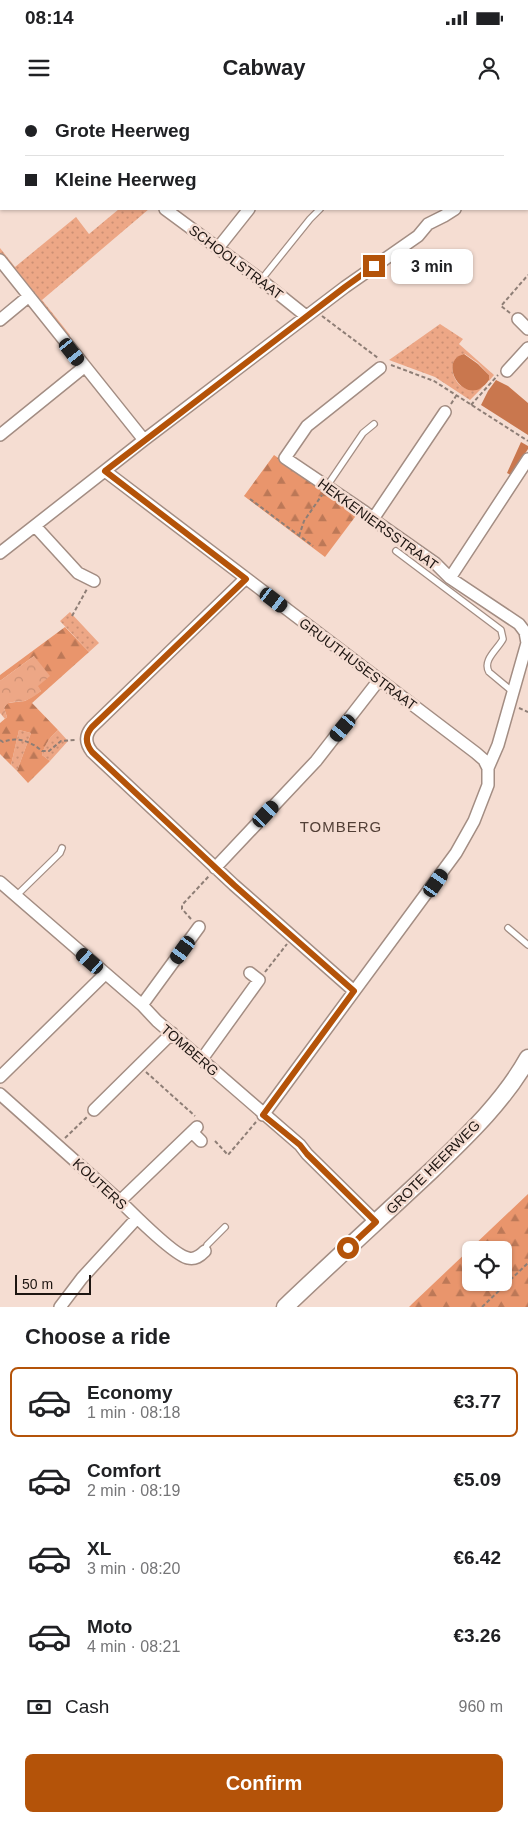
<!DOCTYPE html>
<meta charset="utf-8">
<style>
:root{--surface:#fff;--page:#f2f2f2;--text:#202124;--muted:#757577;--line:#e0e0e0;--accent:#b45309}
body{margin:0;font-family:Arial,sans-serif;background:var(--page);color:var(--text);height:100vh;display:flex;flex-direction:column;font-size:19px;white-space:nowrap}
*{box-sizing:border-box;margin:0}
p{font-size:16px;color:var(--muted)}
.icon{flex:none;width:28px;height:28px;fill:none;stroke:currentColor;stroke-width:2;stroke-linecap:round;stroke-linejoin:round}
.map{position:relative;height:1207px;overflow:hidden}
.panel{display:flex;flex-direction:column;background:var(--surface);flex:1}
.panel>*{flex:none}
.top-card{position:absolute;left:0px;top:0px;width:529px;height:110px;box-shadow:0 1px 4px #0004;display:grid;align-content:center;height:110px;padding:0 25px;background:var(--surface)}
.tools{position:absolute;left:462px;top:1141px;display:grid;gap:10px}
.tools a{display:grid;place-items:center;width:50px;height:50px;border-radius:8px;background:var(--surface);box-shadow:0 1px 4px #0004;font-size:25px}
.scale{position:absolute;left:15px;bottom:12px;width:76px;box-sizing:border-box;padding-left:5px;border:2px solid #1d1511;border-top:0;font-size:14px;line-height:18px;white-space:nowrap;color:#1d1511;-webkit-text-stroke:4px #f5ddd2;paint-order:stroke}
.end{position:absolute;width:22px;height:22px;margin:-11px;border:6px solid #b45309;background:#fff;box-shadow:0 0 0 2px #fff}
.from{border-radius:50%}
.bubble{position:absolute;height:35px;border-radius:8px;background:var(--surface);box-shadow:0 1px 4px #0004;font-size:16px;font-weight:800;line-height:35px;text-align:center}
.car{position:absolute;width:15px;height:30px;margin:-15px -8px;border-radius:6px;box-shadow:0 0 4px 1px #0007;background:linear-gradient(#222 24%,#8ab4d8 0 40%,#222 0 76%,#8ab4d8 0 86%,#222 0)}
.top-card b{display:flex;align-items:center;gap:18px;height:48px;font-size:19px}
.top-card b+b{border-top:1px solid var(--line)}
.top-card i{width:12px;height:12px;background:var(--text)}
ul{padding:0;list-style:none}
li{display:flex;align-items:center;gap:15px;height:70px;margin:0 10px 8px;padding:0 15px;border:2px solid transparent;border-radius:8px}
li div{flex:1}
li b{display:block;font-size:19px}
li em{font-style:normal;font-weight:800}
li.selected{border-color:var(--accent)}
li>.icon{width:45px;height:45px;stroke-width:1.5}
h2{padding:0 25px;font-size:22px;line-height:60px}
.pay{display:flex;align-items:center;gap:12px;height:55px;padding:0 25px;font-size:19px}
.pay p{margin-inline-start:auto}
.button{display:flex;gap:10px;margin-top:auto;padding:10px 25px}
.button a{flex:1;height:58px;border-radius:8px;background:var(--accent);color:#fff;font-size:20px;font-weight:800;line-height:58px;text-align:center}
.status{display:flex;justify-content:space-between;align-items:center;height:35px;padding:0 25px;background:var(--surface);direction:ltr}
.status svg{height:14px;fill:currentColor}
header{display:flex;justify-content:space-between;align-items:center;height:65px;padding:0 25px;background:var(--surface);font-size:22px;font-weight:800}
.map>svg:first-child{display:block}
.grass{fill:url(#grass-dots)}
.forest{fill:url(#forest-firs);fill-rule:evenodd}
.park{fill:url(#park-crowns)}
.water{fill:#c9774e}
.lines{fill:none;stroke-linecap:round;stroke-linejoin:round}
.lane-casing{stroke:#a38d83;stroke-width:8}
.street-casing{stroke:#a38d83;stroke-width:14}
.secondary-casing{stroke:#a38d83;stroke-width:19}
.path{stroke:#8e7e76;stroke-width:2;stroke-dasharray:4 2.5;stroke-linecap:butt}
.lane{stroke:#fff;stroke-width:5.5}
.street{stroke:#fff;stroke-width:11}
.secondary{stroke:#fff;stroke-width:16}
.route{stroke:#b45309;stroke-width:6}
.labels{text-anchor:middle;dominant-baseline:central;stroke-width:5;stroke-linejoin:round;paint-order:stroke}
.street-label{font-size:14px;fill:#1d1511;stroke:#f5ddd2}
.neighbourhood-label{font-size:15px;letter-spacing:1px;fill:#523f36;stroke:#f5ddd2}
</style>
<div class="status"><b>08:14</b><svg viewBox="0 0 49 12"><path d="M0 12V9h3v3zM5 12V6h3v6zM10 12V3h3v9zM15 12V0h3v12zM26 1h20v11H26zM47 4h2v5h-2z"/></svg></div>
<header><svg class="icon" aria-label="menu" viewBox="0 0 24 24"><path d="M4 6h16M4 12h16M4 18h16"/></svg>Cabway<svg class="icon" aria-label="person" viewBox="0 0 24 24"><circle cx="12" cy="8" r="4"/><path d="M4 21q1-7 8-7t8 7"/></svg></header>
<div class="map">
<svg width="528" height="1207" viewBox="0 0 528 1207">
<defs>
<pattern id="grass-dots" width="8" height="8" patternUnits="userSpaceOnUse" patternTransform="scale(1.25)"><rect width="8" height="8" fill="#eda786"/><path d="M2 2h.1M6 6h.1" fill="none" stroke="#cb8f73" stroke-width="1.8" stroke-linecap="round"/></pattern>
<pattern id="forest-firs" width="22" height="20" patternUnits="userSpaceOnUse" patternTransform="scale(1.25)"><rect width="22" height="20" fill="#e9956c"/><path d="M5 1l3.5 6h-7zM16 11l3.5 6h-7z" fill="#bc7857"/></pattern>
<pattern id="park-crowns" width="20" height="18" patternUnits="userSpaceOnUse" patternTransform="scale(1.25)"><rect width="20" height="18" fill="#eda786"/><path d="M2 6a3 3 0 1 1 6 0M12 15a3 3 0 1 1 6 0" fill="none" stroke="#cb8f73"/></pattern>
</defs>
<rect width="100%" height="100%" fill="#f5ddd2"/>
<path class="grass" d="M119,109H149L42,200L70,235L67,238L0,155V148L15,167L76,117L89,134Z
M440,224L463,239L459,244L494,275L489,281V275L478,263L465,254C441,258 454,300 483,287L470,300L435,277L389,260Z
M70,512L99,543L89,552L60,521Z
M19,630L31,633L17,671L11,665Z
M58,630L68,641L50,661L42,655C45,644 50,637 58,630Z"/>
<path class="forest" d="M274,355L358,413L325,457L244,396Z
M65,527L89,552L32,603L58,630C50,637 45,644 42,655L50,661L28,683L17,671L31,633L19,630L11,665L0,654V623L7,617L4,608L7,603L25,601L41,591L37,586L34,556L0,581V575Z
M528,1094V1207H409L412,1204ZM471,1150H504V1182H471Z"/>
<path class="park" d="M34,556L50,576L38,586L41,591C37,594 32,598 27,600C18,604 10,598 4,608L7,617L5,619L0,613V581Z"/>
<path class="water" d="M464,254L478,264L489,275V280C467,312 435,261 464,254Z
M496,280L508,286L528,303V335L481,305L488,291Z
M521,342L528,346V349L511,375L507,373Z"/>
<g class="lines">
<g class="lane-casing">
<path id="lane" d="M261,180L310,119L320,109
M327,386L363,333L374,324
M396,451L501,530L503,539C498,549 482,560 489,572L513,592
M16,796L60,753L62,748
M508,828L528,845
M205,1151L207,1145L225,1127"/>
</g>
<g class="street-casing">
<path id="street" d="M484,0L485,1
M192,1L193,0
M0,40H1
M528,40V41
M528,56V55
M165,109L261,180L306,216
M218,148L249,109
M0,160L144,340
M518,219L528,229
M0,220L29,196
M507,271L528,248
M0,335L84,267
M105,371L476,653L484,660L488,668
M373,419L445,312
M35,426L78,473L94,481
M0,453L144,340L345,187L418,136L428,124L444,116L455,109
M450,478L528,359
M245,479L92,627C85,635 85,643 92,652L234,785L354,891
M215,768L316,661L379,580
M0,782L142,905L157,921L300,1045L307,1054L376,1122
M142,905L199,827
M202,959L259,880L250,873
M0,977L105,874
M0,994L120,1101C131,1112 175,1156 188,1158C195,1160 200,1156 205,1151
M94,1010L172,933
M263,1015L456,753L474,721L488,685V668L498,645L527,543L525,532L519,524L450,478L435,463L378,423L365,412L285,358L307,326L380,268
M192,1032L201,1041
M120,1101L197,1027
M60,1207L82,1178L137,1118"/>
</g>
<g class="secondary-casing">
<path id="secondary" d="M285,1207C333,1161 383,1116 432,1070C467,1036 504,1001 528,958"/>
</g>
<path class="path" d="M257,1L258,0
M510,213L501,206L528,175
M322,216L378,258
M391,265L434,281L528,341
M451,304L456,296
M471,305L498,275
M250,399L313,446
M299,436L304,421L322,395
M72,516L87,489
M519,608L528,612
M0,640L3,642C17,636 32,642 42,651H49L61,641L76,640
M191,819L182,809V805L209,776
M265,872L287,844
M146,972L195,1016
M65,1038L87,1017
M215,1041L228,1055L256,1022
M482,1207L528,1163"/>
<use href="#lane" class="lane"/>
<use href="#street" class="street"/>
<use href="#secondary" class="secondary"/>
</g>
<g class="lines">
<path class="route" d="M348,1148L376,1122L307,1054L300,1045L263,1015L354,891L234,785L92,652C85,643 85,635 92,627L246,479L105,371L345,187L374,166"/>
</g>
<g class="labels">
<g class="street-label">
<text transform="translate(236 162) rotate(37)">SCHOOLSTRAAT</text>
<text transform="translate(378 424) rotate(36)">HEKKENIERSSTRAAT</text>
<text transform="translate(358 564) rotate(37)">GRUUTHUSESTRAAT</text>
<text transform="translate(190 950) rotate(41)">TOMBERG</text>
<text transform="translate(433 1067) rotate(-45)">GROTE HEERWEG</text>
<text transform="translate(100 1084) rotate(43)">KOUTERS</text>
</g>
<g class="neighbourhood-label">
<text x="341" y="726">TOMBERG</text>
</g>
</g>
</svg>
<div class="tools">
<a><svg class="icon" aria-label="locate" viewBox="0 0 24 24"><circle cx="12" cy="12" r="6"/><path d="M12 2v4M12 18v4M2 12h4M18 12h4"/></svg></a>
</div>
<div class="scale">50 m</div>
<i class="end from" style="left:348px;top:1148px"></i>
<i class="end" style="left:374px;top:166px"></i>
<div class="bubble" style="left:391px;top:149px;width:82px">3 min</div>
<i class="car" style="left:72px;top:252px;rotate:142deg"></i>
<i class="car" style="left:274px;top:500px;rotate:127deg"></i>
<i class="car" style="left:343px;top:628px;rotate:220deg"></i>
<i class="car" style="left:266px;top:714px;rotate:43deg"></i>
<i class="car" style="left:436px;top:783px;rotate:35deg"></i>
<i class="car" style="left:183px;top:850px;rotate:216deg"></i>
<i class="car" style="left:90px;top:861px;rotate:311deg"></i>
<div class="top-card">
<b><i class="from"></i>Grote Heerweg</b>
<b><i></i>Kleine Heerweg</b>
</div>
</div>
<section class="panel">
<h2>Choose a ride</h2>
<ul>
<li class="selected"><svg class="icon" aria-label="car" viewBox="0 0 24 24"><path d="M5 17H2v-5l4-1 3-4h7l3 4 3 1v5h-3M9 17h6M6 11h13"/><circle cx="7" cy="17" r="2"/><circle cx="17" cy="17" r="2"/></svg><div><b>Economy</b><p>1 min · 08:18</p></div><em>€3.77</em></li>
<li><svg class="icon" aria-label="car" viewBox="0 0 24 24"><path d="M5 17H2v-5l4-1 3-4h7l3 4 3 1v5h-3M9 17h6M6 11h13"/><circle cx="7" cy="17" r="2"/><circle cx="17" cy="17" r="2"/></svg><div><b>Comfort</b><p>2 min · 08:19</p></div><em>€5.09</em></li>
<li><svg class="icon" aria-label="car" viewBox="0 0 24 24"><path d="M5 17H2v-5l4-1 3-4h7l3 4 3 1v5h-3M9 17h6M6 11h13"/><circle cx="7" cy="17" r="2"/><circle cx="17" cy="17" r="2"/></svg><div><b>XL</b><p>3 min · 08:20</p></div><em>€6.42</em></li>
<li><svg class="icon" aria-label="car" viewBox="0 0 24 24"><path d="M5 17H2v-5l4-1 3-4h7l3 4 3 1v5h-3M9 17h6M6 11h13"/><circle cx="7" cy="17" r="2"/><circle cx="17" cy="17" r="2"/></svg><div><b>Moto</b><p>4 min · 08:21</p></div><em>€3.26</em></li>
</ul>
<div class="pay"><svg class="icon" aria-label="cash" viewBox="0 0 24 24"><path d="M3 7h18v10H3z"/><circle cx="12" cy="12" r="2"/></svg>Cash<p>960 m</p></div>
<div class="button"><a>Confirm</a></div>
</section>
